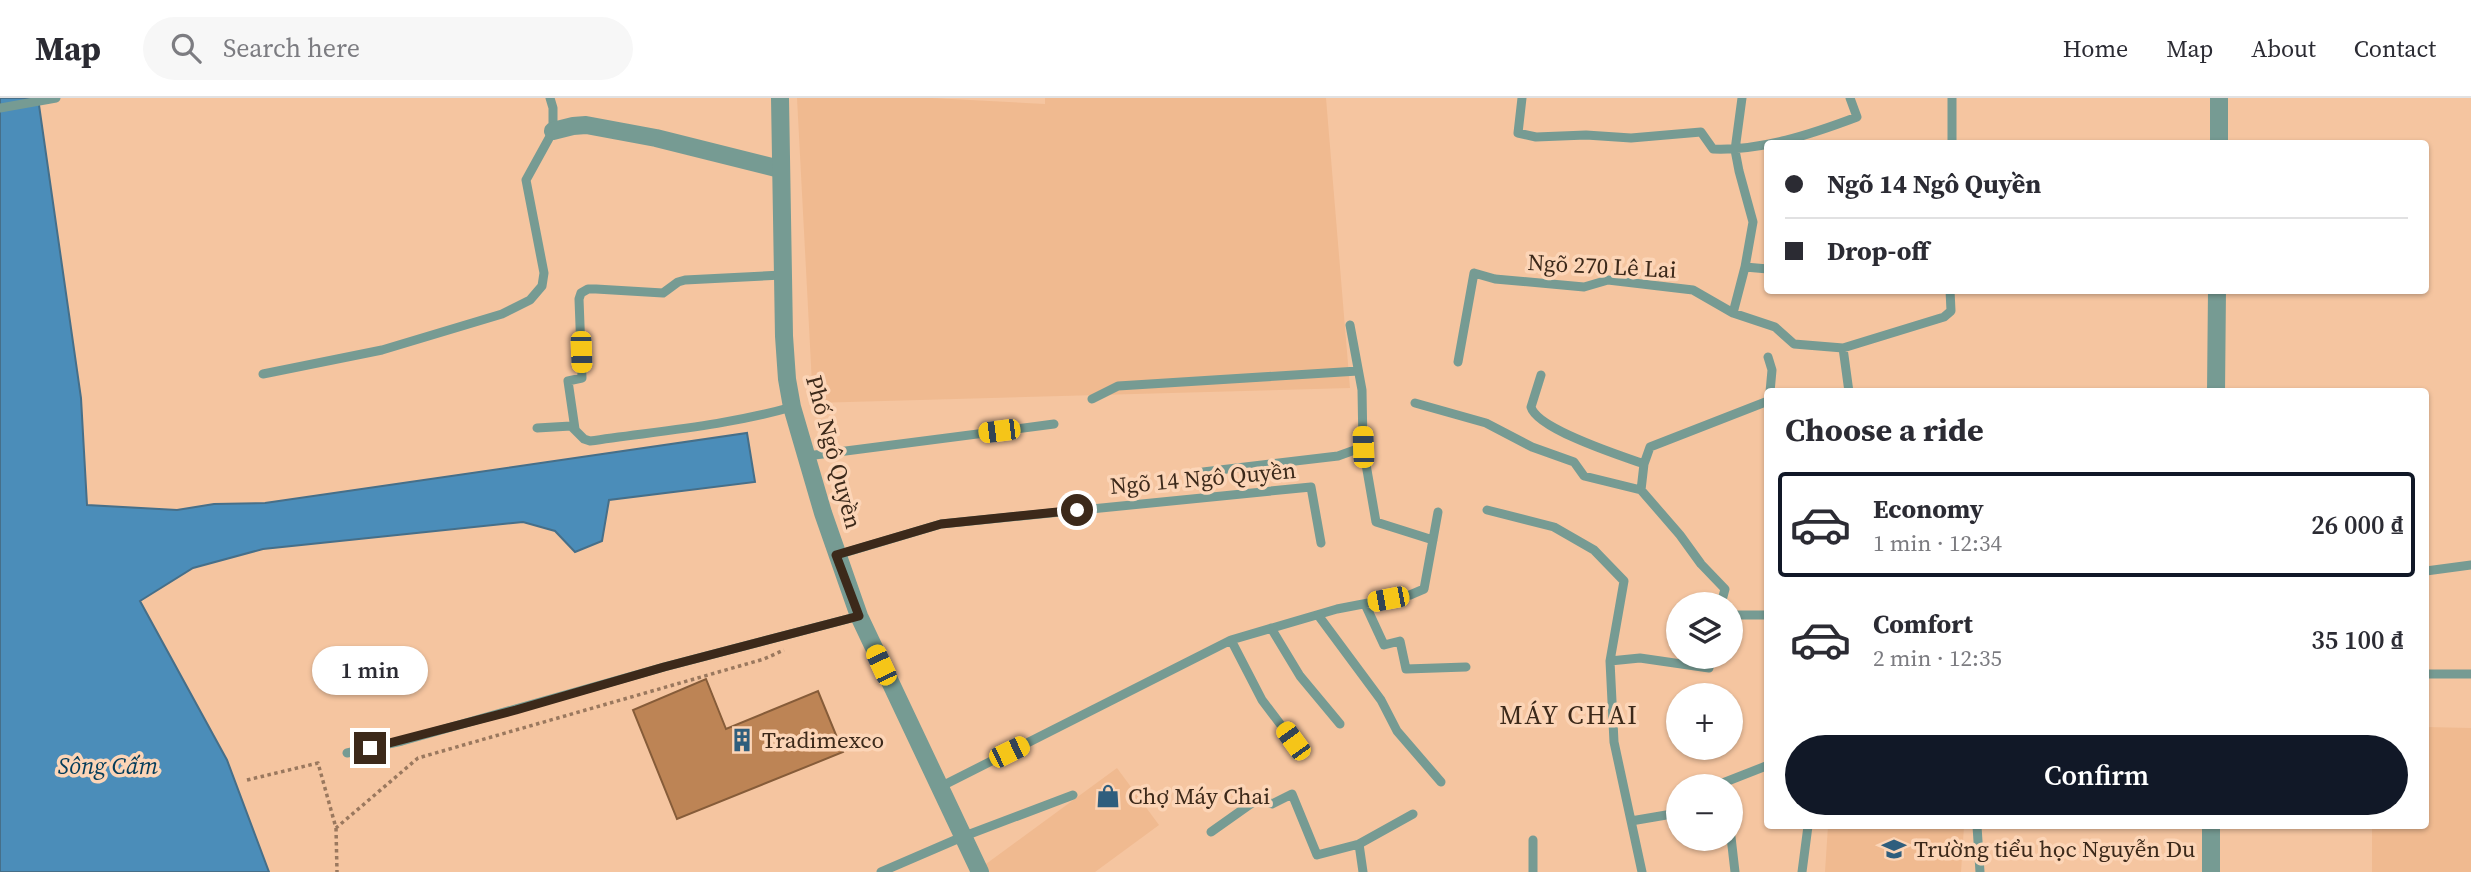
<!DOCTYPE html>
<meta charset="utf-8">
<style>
:root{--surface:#fff;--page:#f7f7f7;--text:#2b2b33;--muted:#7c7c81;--line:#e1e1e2;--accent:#111827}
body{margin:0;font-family:"Source Serif 4",serif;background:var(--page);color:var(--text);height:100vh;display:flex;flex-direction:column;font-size:26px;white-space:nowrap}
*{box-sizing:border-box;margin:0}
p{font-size:23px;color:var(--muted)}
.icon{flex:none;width:38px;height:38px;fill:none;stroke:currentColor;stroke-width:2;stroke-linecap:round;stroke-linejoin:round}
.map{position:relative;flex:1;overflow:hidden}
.side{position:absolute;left:1764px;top:290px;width:665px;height:441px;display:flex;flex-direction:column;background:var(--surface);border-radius:7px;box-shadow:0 2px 5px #0004}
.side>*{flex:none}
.top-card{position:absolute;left:1764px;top:42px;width:665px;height:154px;border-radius:7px;box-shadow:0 2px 5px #0004;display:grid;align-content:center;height:154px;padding:0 21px;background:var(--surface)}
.controls{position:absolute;left:1666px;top:494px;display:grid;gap:14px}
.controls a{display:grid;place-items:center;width:77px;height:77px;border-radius:50%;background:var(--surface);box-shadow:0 2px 5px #0004;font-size:35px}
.end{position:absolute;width:32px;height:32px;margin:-16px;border:9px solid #3c291a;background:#fff;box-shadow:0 0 0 4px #fff}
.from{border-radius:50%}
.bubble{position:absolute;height:49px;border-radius:24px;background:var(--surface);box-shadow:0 2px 5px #0004;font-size:23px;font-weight:600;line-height:49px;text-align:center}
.car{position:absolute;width:21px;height:42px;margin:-21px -10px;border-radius:9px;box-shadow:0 0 5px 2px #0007;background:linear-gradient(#f5c518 24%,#345 0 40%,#f5c518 0 76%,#345 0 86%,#f5c518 0)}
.top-card b{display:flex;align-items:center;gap:24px;height:66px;font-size:26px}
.top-card b+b{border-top:2px solid var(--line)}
.top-card i{width:18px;height:18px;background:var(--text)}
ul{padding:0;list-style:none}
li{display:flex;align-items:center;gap:21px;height:105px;margin:0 14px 10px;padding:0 7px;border:4px solid transparent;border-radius:7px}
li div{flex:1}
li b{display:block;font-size:26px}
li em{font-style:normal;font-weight:600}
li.current{border-color:var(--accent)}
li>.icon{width:63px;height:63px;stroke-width:1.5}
h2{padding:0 21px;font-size:32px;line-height:84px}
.button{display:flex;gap:14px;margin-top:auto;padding:14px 21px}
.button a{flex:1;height:80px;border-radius:42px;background:var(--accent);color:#fff;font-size:28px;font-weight:600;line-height:80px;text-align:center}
header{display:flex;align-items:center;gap:42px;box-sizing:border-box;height:98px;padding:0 35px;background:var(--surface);border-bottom:2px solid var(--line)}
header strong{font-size:33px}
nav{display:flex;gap:38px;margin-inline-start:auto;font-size:24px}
.search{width:490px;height:63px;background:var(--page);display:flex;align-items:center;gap:18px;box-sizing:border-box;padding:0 24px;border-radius:38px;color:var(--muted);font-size:26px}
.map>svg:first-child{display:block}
.built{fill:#f0ba90}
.water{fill:#4b8db9;stroke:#466f89;stroke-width:2}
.building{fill:#bd8455;stroke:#865c39;stroke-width:2}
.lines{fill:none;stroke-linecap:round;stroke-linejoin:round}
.path{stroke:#9a785e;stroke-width:3.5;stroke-dasharray:3.5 3.5;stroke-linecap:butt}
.service{stroke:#769b93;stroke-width:9}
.minor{stroke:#769b93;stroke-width:18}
.tertiary{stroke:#769b93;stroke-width:18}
.route{stroke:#3c291a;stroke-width:9}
.labels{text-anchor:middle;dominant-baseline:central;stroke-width:7;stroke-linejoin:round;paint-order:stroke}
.street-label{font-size:23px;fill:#3c291a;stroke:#fcd5b7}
.poi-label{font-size:23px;fill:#3c291a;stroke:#fcd5b7;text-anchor:start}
.water-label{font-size:24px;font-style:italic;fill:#033c5a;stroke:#fcd5b7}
.quarter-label{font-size:26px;letter-spacing:2px;fill:#3c291a;stroke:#fcd5b7}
</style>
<header>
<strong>Map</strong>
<div class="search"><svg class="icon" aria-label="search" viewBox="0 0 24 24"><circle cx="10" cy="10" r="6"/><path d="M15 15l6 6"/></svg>Search here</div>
<nav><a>Home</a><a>Map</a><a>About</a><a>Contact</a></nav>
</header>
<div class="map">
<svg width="2471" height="774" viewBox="0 0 2471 774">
<rect width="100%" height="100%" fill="#f5c5a0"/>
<path class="built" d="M797,0H932L1045,6V0H1326L1350,290L813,305Z
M2426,629L2471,630V774H2372V728H2426Z
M1117,670L1159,727L1095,774H975Z
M1828,728H1964L1961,774H1825Z"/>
<path class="water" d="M0,0H38L81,300L87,407L177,412L214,406L265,405L747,335L755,384L609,402L602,443L575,454L555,433L523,424L263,451L193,470L140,503L227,662L269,774H0Z"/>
<path class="building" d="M706,581L726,631L818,593L843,654L677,721L633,612Z"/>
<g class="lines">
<path class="path" d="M247,682L318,665L336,730L418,660L764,561L784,552
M336,730L337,774"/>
<path class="service" d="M1522,0L1518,35L1536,39L1586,37L1631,40L1701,34L1713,51C1761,53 1812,36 1857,19L1850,0
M1742,0L1735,52L1739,73L1753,124L1745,169
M0,10L56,0
M1952,46V0
M1733,215L1745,169L1768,171
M1350,227L1362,292L1363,349L1376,424L1433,442
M1843,250L1944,219L1951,213L1950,192
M1768,259L1772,272L1770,294
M1458,264L1474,175L1495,181L1584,189L1608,182L1693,192L1733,215L1775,229L1794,246L1843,250L1849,294
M263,276L382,252L502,216L530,202L542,188L544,175L526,82L553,33V10L550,0
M1541,277L1531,309C1537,331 1621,358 1644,366
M1092,301L1118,288L1358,273
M1415,305L1486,325L1532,349L1574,364L1584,378L1641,392L1680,437L1701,466L1725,491L1721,506
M537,330L571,328L584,341L590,343C658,333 725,328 792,309
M575,331L568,283L582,280L579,201L581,195L588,191H596L663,195L678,184L685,182L782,177
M807,358L1054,326
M1203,374L1338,358L1363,349
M1641,392L1644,366L1650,349L1768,303
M1487,412L1554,429L1594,452L1624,483L1610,563L1614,644L1642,774
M837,457L941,426L1311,389L1321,445
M2426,473L2471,467
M1365,506L1384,547L1400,543L1406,571L1466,569
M1318,517L1381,602L1397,633L1441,684
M1731,517H1768
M1271,530L1300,578L1340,626
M1231,542L1262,602L1293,643
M1610,563L1640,560L1709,570L1712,558
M2426,576H2471
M347,655L402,643L664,569L859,518
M1715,688L1766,668
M940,689L1231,542L1337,511L1410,497L1424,491L1438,414
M1631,723L1678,715
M1977,728L1980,774
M1211,734L1259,700L1272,706L1292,696L1317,757L1359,746L1363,774
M1731,739L1735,774
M1359,746L1413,716
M881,774L962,739L1073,697
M1533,774V742
M1802,774L1808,728"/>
<path class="minor" d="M553,33L573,28L586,27L656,40L780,71
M2219,46V0
M2216,294L2217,192
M2211,774V728"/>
<path class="tertiary" d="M780,0L784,238L787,281L792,309L823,415L859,518L980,774"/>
</g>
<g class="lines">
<path class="route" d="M370,650L516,612L664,569L859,518L836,457L941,426L1077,412"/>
</g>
<defs>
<g id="building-bare" transform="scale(1.89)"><path d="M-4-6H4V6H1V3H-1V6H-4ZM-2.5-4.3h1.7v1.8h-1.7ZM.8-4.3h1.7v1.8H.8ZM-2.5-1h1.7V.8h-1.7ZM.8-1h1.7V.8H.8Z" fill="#2f5e7d" stroke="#fcd5b7" stroke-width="2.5" paint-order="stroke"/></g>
<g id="shop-bare" transform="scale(1.89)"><path d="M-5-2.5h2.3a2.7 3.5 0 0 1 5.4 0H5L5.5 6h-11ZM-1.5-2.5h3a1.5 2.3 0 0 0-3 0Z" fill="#2f5e7d" stroke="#fcd5b7" stroke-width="2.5" paint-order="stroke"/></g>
<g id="school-bare" transform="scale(1.89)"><path d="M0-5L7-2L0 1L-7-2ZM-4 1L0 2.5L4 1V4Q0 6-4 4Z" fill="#2f5e7d" stroke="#fcd5b7" stroke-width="2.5" paint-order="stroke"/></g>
</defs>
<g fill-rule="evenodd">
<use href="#building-bare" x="742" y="642"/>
<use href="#shop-bare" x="1108" y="698"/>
<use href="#school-bare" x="1894" y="751"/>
</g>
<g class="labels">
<g class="street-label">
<text transform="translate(1602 168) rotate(3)">Ngõ 270 Lê Lai</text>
<text transform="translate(834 354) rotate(75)">Phố Ngô Quyền</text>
<text transform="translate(1203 380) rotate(-5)">Ngõ 14 Ngô Quyền</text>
</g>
<g class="poi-label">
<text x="762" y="642">Tradimexco</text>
<text x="1128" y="698">Chợ Máy Chai</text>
<text x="1914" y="751">Trường tiểu học Nguyễn Du</text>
</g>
<g class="water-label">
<text x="108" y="667">Sông Cấm</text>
</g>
<g class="quarter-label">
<text x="1569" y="617">MÁY CHAI</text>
</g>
</g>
</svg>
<div class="controls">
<a><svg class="icon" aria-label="layers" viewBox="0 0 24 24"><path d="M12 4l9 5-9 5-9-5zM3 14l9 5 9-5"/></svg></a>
<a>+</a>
<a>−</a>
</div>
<i class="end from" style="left:1077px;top:412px"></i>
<i class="end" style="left:370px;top:650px"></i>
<div class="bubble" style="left:312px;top:548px;width:116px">1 min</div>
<i class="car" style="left:581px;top:254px;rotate:178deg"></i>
<i class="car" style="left:999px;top:333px;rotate:263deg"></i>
<i class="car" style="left:1363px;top:349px;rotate:358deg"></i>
<i class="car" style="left:1388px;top:501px;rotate:259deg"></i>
<i class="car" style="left:881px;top:567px;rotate:335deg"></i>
<i class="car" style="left:1293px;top:643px;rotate:324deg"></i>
<i class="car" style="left:1009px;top:654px;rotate:64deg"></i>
<div class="top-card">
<b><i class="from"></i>Ngõ 14 Ngô Quyền</b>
<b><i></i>Drop-off</b>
</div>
<section class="side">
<h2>Choose a ride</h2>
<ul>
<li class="current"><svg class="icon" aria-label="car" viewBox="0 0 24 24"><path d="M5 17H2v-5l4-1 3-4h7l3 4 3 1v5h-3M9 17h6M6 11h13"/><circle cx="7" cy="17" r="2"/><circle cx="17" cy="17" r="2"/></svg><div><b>Economy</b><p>1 min · 12:34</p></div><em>26 000 ₫</em></li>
<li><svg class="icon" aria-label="car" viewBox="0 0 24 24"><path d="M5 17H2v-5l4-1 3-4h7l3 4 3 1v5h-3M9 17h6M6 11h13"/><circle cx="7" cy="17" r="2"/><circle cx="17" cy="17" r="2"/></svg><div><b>Comfort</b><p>2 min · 12:35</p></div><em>35 100 ₫</em></li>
</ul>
<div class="button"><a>Confirm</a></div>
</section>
</div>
